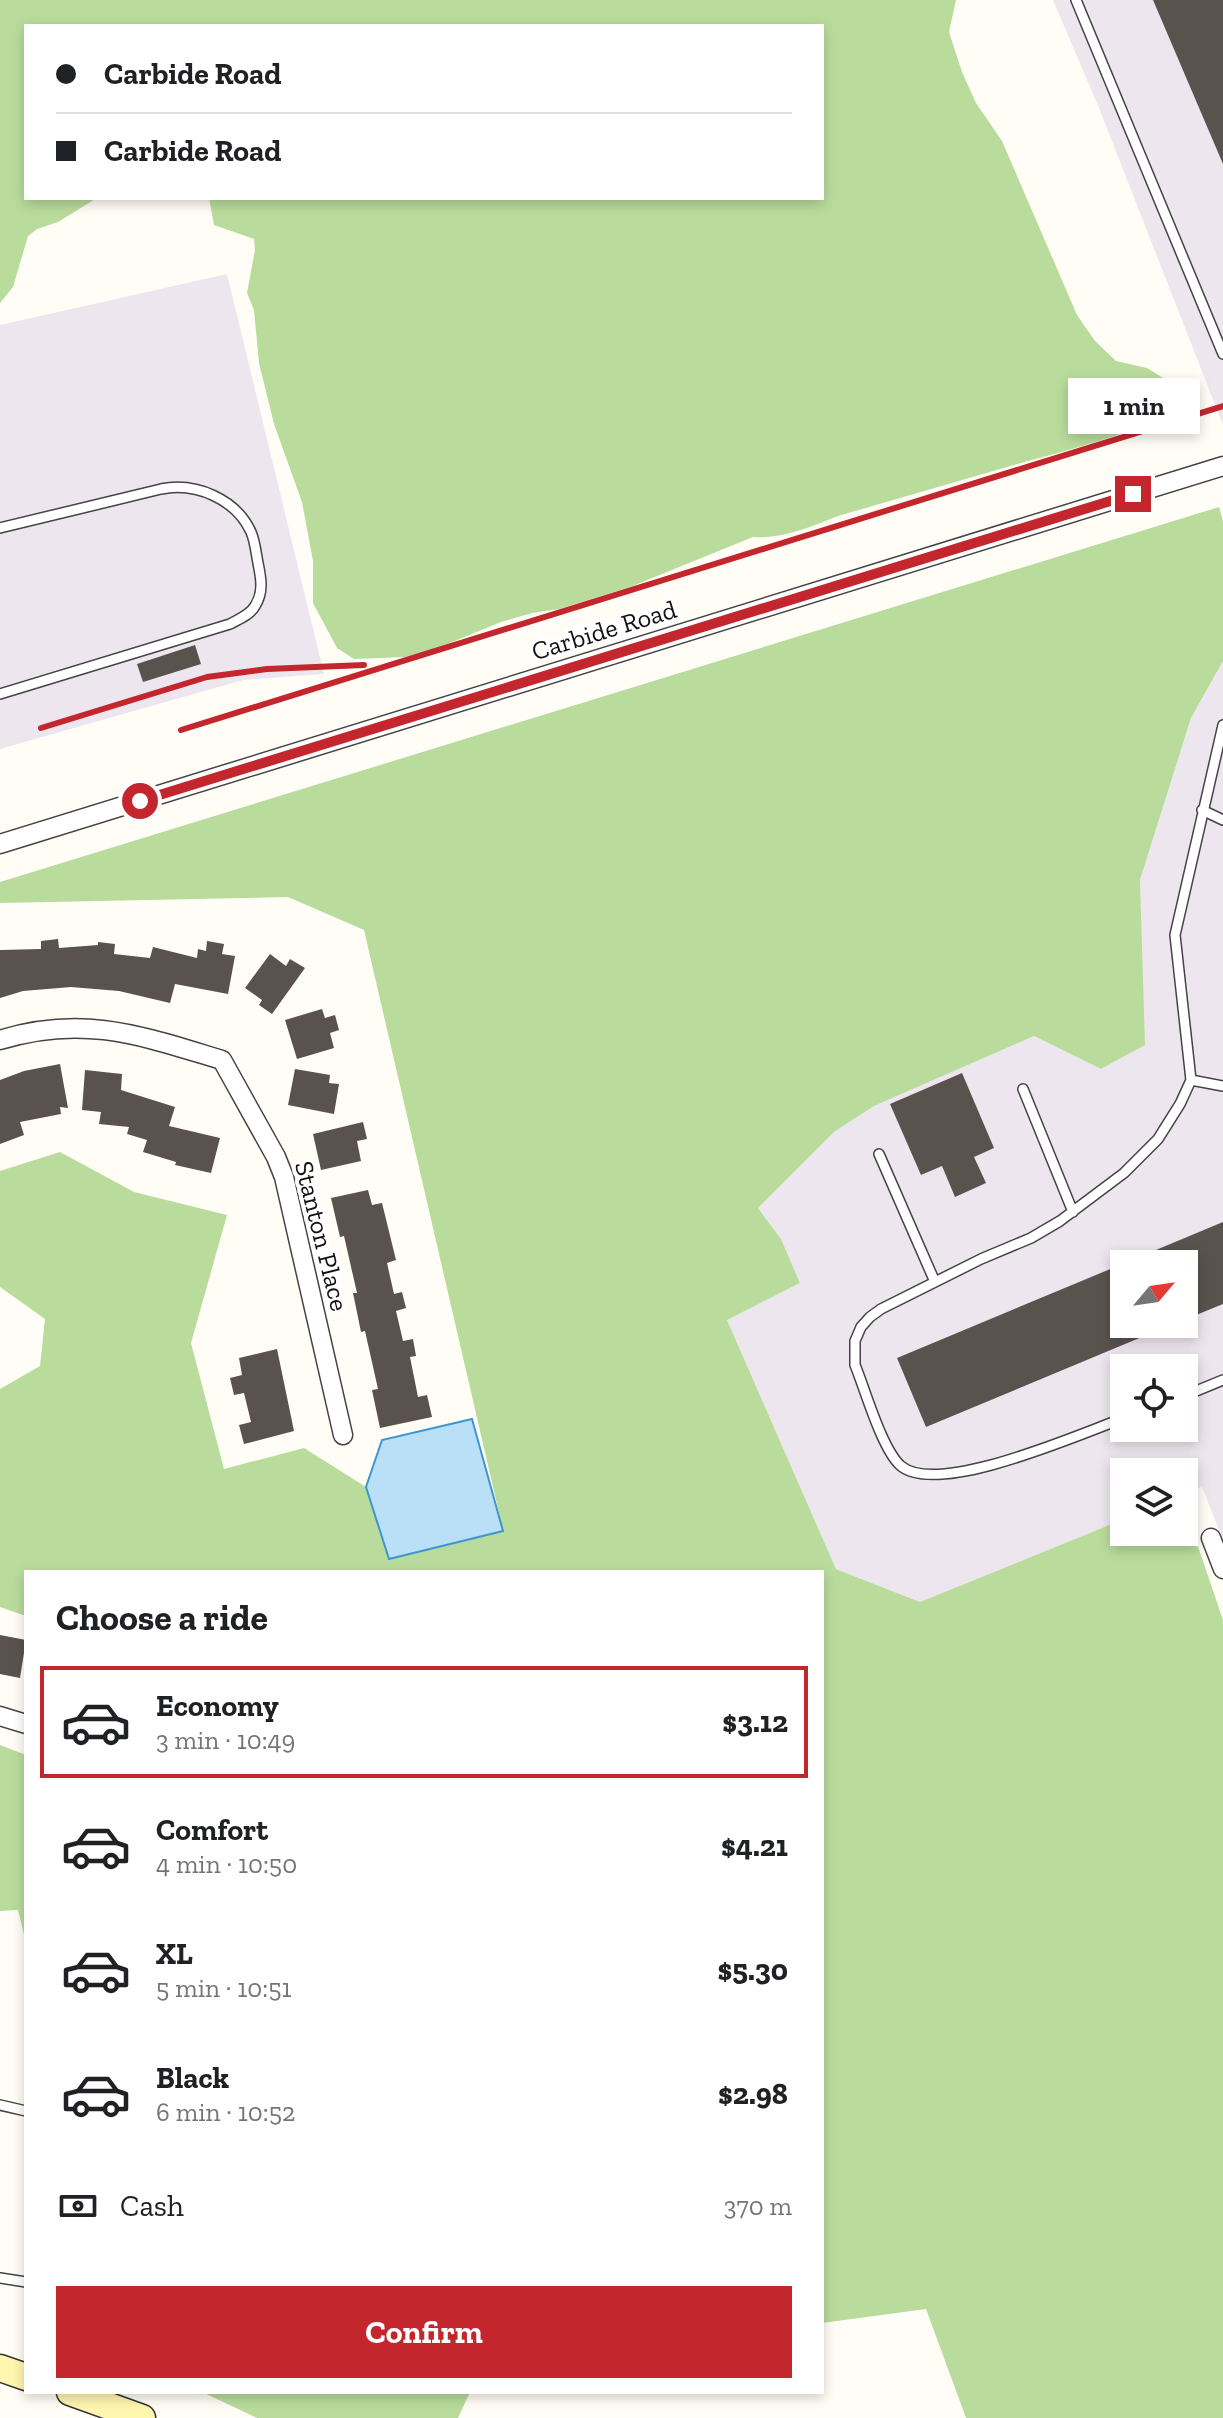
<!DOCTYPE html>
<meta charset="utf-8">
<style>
:root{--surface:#fff;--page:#f2f2f2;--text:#202124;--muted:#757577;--line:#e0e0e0;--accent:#c4262e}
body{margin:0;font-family:"Zilla Slab",serif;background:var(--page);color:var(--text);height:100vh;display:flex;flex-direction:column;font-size:30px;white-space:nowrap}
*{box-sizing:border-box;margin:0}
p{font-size:26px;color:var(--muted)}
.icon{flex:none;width:44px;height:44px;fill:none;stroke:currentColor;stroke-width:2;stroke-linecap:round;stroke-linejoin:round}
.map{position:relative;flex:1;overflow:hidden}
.details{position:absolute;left:24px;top:1570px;width:800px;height:824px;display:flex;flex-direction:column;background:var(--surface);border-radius:0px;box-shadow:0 4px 12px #0003}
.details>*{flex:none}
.guide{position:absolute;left:24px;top:24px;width:800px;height:176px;border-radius:0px;box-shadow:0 4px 12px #0003;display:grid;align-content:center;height:176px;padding:0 32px;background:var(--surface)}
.needle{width:52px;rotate:61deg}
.tools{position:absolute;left:1110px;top:1250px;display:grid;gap:16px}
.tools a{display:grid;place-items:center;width:88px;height:88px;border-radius:0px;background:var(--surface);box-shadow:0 4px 12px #0003;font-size:40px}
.end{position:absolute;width:36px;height:36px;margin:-18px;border:10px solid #c4262e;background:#fff;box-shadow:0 0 0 4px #fff}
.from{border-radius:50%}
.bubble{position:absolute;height:56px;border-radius:0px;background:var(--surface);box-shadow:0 4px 12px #0003;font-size:26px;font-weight:700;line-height:56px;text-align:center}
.guide b{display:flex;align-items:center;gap:28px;height:76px;font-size:30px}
.guide b+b{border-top:2px solid var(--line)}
.guide i{width:20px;height:20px;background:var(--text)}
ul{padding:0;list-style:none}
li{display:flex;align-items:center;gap:24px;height:112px;margin:0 16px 12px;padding:0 16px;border:4px solid transparent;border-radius:0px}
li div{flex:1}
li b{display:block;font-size:30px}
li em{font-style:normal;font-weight:700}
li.selected{border-color:var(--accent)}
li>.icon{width:72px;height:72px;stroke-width:1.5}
h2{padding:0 32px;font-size:36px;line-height:96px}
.pay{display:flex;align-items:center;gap:20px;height:88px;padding:0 32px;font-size:30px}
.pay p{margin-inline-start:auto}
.action{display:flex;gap:16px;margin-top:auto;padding:16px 32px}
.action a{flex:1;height:92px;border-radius:0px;background:var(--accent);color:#fff;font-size:32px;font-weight:700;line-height:92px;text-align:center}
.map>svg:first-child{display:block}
.industrial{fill:#eee6ef;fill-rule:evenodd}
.forest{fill:#b9dc9c}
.water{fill:#b9e0f7;stroke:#3f96cf;stroke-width:2}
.building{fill:#5a524d}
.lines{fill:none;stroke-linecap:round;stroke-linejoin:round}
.lane-casing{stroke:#444;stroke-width:12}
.street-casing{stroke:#444;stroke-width:21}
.secondary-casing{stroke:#333;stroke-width:29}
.lane{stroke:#fff;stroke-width:9}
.street{stroke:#fff;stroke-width:18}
.secondary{stroke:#fff6b0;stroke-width:26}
.rail{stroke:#c4262e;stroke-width:6}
.route{stroke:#c4262e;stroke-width:10}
.labels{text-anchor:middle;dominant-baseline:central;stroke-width:8;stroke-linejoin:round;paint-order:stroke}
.street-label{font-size:26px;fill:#111;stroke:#fff}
</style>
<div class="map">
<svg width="1223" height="2418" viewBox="0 0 1223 2418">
<rect width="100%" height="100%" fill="#fffdf5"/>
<path class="industrial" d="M1053,0H1223V425L1099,108Z
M227,274L324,674L243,680L0,749V325Z
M1223,661V1540L1202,1487L1184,1494V1472H1124V1519L920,1602L836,1569L727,1320L800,1283L781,1239L758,1208L834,1132L874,1106L1034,1036L1101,1069L1144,1045L1140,880L1191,718ZM1124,1264H1184V1324H1124ZM1124,1368H1184V1428H1124Z"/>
<path class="forest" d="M0,0H956L949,32L962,72L976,103L1002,141L1077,315L1095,341L1116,361L1147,368L1181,389L1183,400C1158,430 1055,453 1014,465C955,482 897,499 838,516C810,527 783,539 753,537L630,587L559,609L532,613L501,622L435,649L405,657L354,659L337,648L313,603V561L302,502L274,424L259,363L254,310L247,293L255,250L254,239L214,225L209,198H822V26H26V198H97L58,222L37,229L28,236L13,287L0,303Z
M1219,507L1223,521V661L1191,718L1140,880L1145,1045L1101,1069L1034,1036L874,1106L834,1132L758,1208L781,1239L800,1283L727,1320L836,1569L920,1602L1124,1519V1532H1184V1505L1223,1620V2418H966L926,2309L822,2323V1572H26V1616L0,1607V1389L40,1366L45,1319L0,1287V1171L60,1152L134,1192L227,1215L191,1343L224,1469L304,1448L366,1487L390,1559L503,1530L364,930L288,897L0,903V882Z
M0,1745L26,1755V1943L18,1910L0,1911Z
M202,2392H470L458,2418H257Z"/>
<path class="water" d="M472,1419L503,1531L389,1559L366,1487L382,1440Z"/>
<path class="building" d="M1153,0H1223V164Z
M195,645L201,664L143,682L137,664Z
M58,939L59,948L98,945V942L115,944L114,954L150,958L153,947L197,958L198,949L206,951L207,941L224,944L222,954L235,956L228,994L175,984L170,1003L119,991L71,987L23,991L0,998V950L41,949V941Z
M270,954L286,966L290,959L305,968L272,1014L259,1005L262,1000L245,988Z
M322,1009L325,1018L335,1015L339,1030L330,1033L334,1048L297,1059L285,1020Z
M60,1064L68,1108L60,1107L61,1114L20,1122L24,1135L0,1144V1080L24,1071Z
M295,1069L330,1075L329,1083L339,1084L334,1114L288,1105Z
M85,1070L122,1074L121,1090L175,1107L169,1126L220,1138L211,1173L175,1165L176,1162L143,1152L147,1140L127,1134L129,1127L99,1124L101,1112L82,1110Z
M962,1073L994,1148L974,1157L986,1183L955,1197L942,1166L921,1175L890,1104Z
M363,1122L367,1139L357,1141L361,1161L321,1170L313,1134Z
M368,1190L372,1205L382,1203L396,1260L387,1263L394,1294L402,1292L406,1308L396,1311L403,1341L413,1339L416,1356L410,1357L418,1397L427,1395L432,1417L380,1428L372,1390L378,1389L365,1331L361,1332L353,1293H357L344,1236L340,1237L331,1198Z
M1223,1222V1304L1184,1320V1264H1124V1324H1173L926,1427L897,1358Z
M277,1349L294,1431L244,1444L239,1425L251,1422L244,1393L234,1395L230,1378L242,1375L239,1358Z
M0,1635L26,1640L20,1678L0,1674Z"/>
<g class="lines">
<g class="lane-casing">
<path id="lane" d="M1076,0L1223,354
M0,528L161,489C196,482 236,499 251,532C255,541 256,553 258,563C261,578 264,592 255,606C250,615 239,619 230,624L0,694
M1202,810L1223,820
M1191,1080L1223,1086
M1023,1089L1073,1212
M879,1154L935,1282
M1184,1396L1223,1380
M1124,1418C1080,1434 938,1497 901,1466C882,1450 865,1389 855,1365V1341L861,1327L870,1317L881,1309L981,1259L1031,1238L1060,1221L1124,1173L1158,1139L1180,1104L1191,1080L1175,935L1223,725
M0,2105L26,2111
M0,2278L26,2282"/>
</g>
<g class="street-casing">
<path id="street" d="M0,844L1223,466
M0,1040C84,1014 142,1036 222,1060L276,1157L284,1177L343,1435
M1211,1538L1223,1569
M0,1716L26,1724"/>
</g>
<g class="secondary-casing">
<path id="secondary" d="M0,2368L26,2377
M70,2392L142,2418"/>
</g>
<use href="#lane" class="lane"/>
<use href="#street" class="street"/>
<use href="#secondary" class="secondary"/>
<path class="rail" d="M41,728L207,677L267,669L364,665
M181,730L1223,406"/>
</g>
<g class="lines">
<path class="route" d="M140,801L1133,494"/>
</g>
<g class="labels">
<g class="street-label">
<text transform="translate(604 630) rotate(-17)">Carbide Road</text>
<text transform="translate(322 1236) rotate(76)">Stanton Place</text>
</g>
</g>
</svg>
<div class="tools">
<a><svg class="needle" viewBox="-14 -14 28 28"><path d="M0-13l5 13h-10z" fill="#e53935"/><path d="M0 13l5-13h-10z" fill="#757577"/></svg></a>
<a><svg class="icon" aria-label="locate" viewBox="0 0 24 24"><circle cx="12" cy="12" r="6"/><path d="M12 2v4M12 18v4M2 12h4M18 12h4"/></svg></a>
<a><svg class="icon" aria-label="layers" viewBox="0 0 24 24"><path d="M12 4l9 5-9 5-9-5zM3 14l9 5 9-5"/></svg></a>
</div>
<i class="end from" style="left:140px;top:801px"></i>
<i class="end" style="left:1133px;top:494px"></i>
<div class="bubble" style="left:1068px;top:378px;width:132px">1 min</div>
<div class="guide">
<b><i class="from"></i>Carbide Road</b>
<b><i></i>Carbide Road</b>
</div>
<section class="details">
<h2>Choose a ride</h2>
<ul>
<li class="selected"><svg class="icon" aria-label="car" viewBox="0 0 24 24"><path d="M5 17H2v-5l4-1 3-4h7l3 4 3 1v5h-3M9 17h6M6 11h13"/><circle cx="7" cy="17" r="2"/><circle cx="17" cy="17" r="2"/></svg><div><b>Economy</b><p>3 min · 10:49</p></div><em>$3.12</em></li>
<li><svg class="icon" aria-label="car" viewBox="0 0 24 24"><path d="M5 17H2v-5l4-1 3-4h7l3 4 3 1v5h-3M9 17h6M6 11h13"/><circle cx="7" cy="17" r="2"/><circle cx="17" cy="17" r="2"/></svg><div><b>Comfort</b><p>4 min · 10:50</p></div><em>$4.21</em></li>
<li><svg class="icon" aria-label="car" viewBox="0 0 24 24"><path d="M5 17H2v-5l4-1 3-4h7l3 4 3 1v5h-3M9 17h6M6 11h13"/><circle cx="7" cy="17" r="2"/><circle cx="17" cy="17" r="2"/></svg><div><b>XL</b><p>5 min · 10:51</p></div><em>$5.30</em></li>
<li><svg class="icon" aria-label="car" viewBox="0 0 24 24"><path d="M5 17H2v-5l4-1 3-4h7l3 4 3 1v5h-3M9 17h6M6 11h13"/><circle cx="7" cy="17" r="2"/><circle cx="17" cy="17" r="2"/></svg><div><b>Black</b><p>6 min · 10:52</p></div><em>$2.98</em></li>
</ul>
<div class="pay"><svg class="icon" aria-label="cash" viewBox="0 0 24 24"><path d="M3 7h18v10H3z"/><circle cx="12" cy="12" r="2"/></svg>Cash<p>370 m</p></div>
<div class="action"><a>Confirm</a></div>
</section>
</div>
